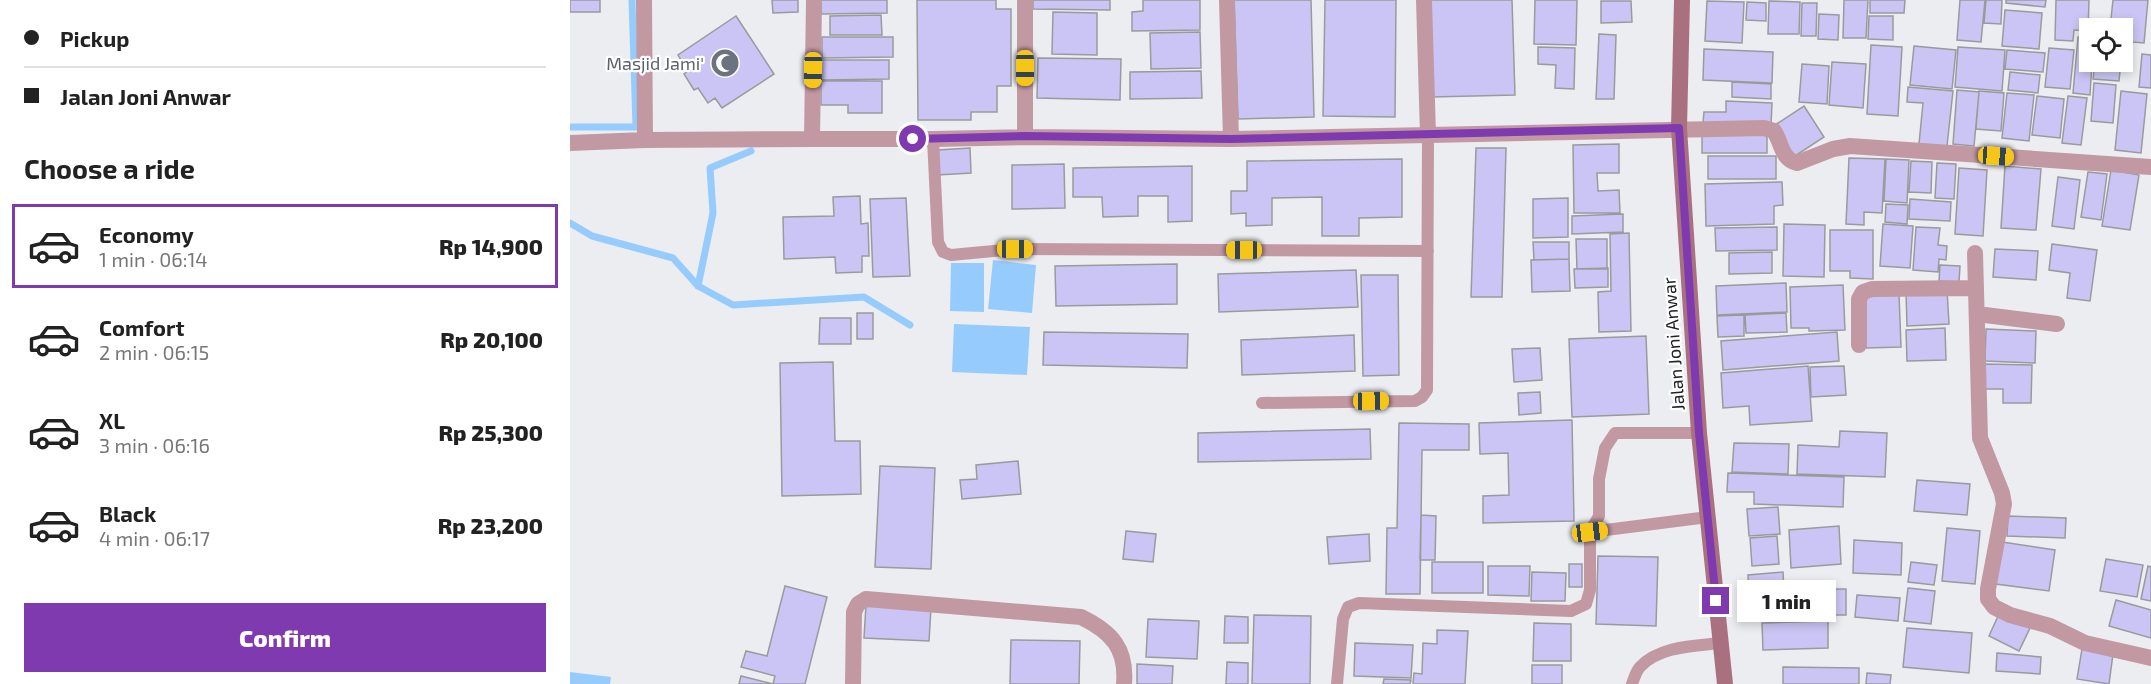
<!DOCTYPE html>
<meta charset="utf-8">
<style>
:root{--surface:#fff;--page:#f2f2f2;--text:#222;--muted:#767676;--line:#e0e0e0;--accent:#7e3aae}
body{margin:0;font-family:"Exo 2",sans-serif;background:var(--page);color:var(--text);height:100vh;display:flex;flex-direction:column;font-size:22px;white-space:nowrap}
*{box-sizing:border-box;margin:0}
p{font-size:20px;color:var(--muted)}
.icon{flex:none;width:33px;height:33px;fill:none;stroke:currentColor;stroke-width:2;stroke-linecap:round;stroke-linejoin:round}
.map{position:relative;flex:1;overflow:hidden}
.drawer{display:flex;flex-direction:column;background:var(--surface);width:570px}
.drawer>*{flex:none}
.banner{display:grid;align-content:center;height:132px;padding:0 24px;background:var(--surface)}
.fabs{position:absolute;left:1509px;top:18px;display:grid;gap:12px}
.fabs a{display:grid;place-items:center;width:54px;height:54px;border-radius:0px;background:var(--surface);box-shadow:0 3px 9px #0003;font-size:30px}
.end{position:absolute;width:27px;height:27px;margin:-14px;border:8px solid #7e3aae;background:#fff;box-shadow:0 0 0 3px #fff}
.from{border-radius:50%}
.bubble{position:absolute;height:42px;border-radius:0px;background:var(--surface);box-shadow:0 3px 9px #0003;font-size:20px;font-weight:800;line-height:42px;text-align:center}
.car{position:absolute;width:18px;height:36px;margin:-18px -9px;border-radius:8px;box-shadow:0 0 4px 2px #0007;background:linear-gradient(#f5c518 24%,#345 0 40%,#f5c518 0 76%,#345 0 86%,#f5c518 0)}
.banner b{display:flex;align-items:center;gap:21px;height:57px;font-size:22px}
.banner b+b{border-top:2px solid var(--line)}
.banner i{width:15px;height:15px;background:var(--text)}
ul{padding:0;list-style:none}
li{display:flex;align-items:center;gap:18px;height:84px;margin:0 12px 9px;padding:0 12px;border:3px solid transparent;border-radius:0px}
li div{flex:1}
li b{display:block;font-size:22px}
li em{font-style:normal;font-weight:800}
li.active{border-color:var(--accent)}
li>.icon{width:54px;height:54px;stroke-width:1.5}
h2{padding:0 24px;font-size:27px;line-height:72px}
.action{display:flex;gap:12px;margin-top:auto;padding:12px 24px}
.action a{flex:1;height:69px;border-radius:0px;background:var(--accent);color:#fff;font-size:24px;font-weight:800;line-height:69px;text-align:center}
main{display:flex;flex:1;min-height:0}
.map>svg:first-child{display:block}
.water{fill:#96cbfd}
.lines{fill:none;stroke-linecap:round;stroke-linejoin:round}
.stream{stroke:#96cbfd;stroke-width:7}
.building{fill:#cbc5f5;stroke:#9a9a9d;stroke-width:1.5}
.service{stroke:#c299a3;stroke-width:12}
.minor{stroke:#c299a3;stroke-width:16}
.secondary{stroke:#a97080;stroke-width:16}
.route{stroke:#7e3aae;stroke-width:8}
.labels{text-anchor:middle;dominant-baseline:central;stroke-width:4.5;stroke-linejoin:round;paint-order:stroke}
.worship-label{font-size:18px;fill:#5b616d;stroke:#fff;text-anchor:end}
.street-label{font-size:18px;fill:#222224;stroke:#fff}
</style>
<main>
<section class="drawer">
<div class="banner">
<b><i class="from"></i>Pickup</b>
<b><i></i>Jalan Joni Anwar</b>
</div>
<h2>Choose a ride</h2>
<ul>
<li class="active"><svg class="icon" aria-label="car" viewBox="0 0 24 24"><path d="M5 17H2v-5l4-1 3-4h7l3 4 3 1v5h-3M9 17h6M6 11h13"/><circle cx="7" cy="17" r="2"/><circle cx="17" cy="17" r="2"/></svg><div><b>Economy</b><p>1 min · 06:14</p></div><em>Rp 14,900</em></li>
<li><svg class="icon" aria-label="car" viewBox="0 0 24 24"><path d="M5 17H2v-5l4-1 3-4h7l3 4 3 1v5h-3M9 17h6M6 11h13"/><circle cx="7" cy="17" r="2"/><circle cx="17" cy="17" r="2"/></svg><div><b>Comfort</b><p>2 min · 06:15</p></div><em>Rp 20,100</em></li>
<li><svg class="icon" aria-label="car" viewBox="0 0 24 24"><path d="M5 17H2v-5l4-1 3-4h7l3 4 3 1v5h-3M9 17h6M6 11h13"/><circle cx="7" cy="17" r="2"/><circle cx="17" cy="17" r="2"/></svg><div><b>XL</b><p>3 min · 06:16</p></div><em>Rp 25,300</em></li>
<li><svg class="icon" aria-label="car" viewBox="0 0 24 24"><path d="M5 17H2v-5l4-1 3-4h7l3 4 3 1v5h-3M9 17h6M6 11h13"/><circle cx="7" cy="17" r="2"/><circle cx="17" cy="17" r="2"/></svg><div><b>Black</b><p>4 min · 06:17</p></div><em>Rp 23,200</em></li>
</ul>
<div class="action"><a>Confirm</a></div>
</section>
<div class="map">
<svg width="1581" height="684" viewBox="0 0 1581 684">
<rect width="100%" height="100%" fill="#ecedf1"/>
<path class="water" d="M423,260L466,265L462,313L418,309Z
M381,263H414V312L380,311Z
M384,324L460,327L457,375L382,372Z
M0,672L41,677L40,684H0Z"/>
<g class="lines">
<path class="stream" d="M0,127H66L62,0
M0,223L22,236L103,258L128,286L163,305L294,297L340,325
M128,286L143,213L140,168L181,151"/>
</g>
<path class="building" d="M0,0H30V12H0Z
M202,0H228V12L203,13Z
M251,0H317V13L251,14Z
M347,0H426V9H441V86H427V112H401V120H348Z
M463,0H540V10L463,9Z
M573,0H630V30L562,31V12L573,11Z
M664,0H741L744,117L668,119Z
M755,0H826L825,117L753,116Z
M859,0H942L945,95L862,97Z
M965,0H1007L1006,45L964,44Z
M1274,0H1298L1296,38H1273Z
M1300,0H1335L1334,13H1300Z
M1390,0H1415L1411,42L1387,40Z
M1416,0H1432L1431,24L1414,23Z
M1436,0H1476L1475,7L1436,3Z
M1486,0H1519L1518,31L1504,30L1503,41L1485,40Z
M1543,0H1578L1574,43L1552,41V28H1540Z
M1031,1H1061L1062,22L1031,23Z
M1137,1L1174,2L1172,43L1135,41Z
M1199,1L1230,2L1229,34H1198Z
M1177,2L1196,3V21L1176,20Z
M1232,3H1247L1246,36H1231Z
M1435,10L1472,13L1469,49L1432,46Z
M483,12L527,13V55L482,54Z
M1249,14L1269,15L1268,40L1248,39Z
M311,15L312,35H260V16Z
M166,16L204,74L152,108L145,98L138,103L128,88L124,90L114,74L118,71L108,55Z
M1299,16H1323V40L1298,39Z
M630,32L631,68L581,69L580,33Z
M1029,34L1046,35L1044,99H1026Z
M252,37H323V57L252,58Z
M1508,37L1520,38V62H1522L1520,95L1503,93Z
M1301,45L1332,47L1328,116L1297,114Z
M1344,46L1386,50L1382,89L1340,85Z
M968,47L1005,48L1004,89L985,88L986,65L968,64Z
M1388,47L1435,50L1432,91L1385,87Z
M1479,48L1504,50L1500,89L1475,87Z
M1134,49L1203,52L1202,83L1133,80Z
M1437,50L1475,53L1473,72L1435,69Z
M1572,54L1581,55V88L1569,87Z
M468,58L551,59L550,100L467,98Z
M251,60H319V79L251,80Z
M1262,62L1296,64L1293,108L1259,105Z
M1525,62H1551L1549,81L1523,79Z
M1232,64L1259,66L1257,104L1229,102Z
M631,71L632,98L560,99V72Z
M1440,72L1470,75L1468,93L1438,90Z
M251,81H312V113H278V105H251Z
M1162,82L1201,84V99L1162,97Z
M1524,83L1546,85L1543,123L1521,121Z
M1338,87L1383,91L1377,146L1349,144L1353,103L1337,102Z
M1387,90L1409,92L1404,146L1383,144Z
M1409,91L1434,93L1431,131L1406,129Z
M1551,91L1577,94L1571,153L1545,150Z
M1437,93L1464,95L1459,141L1432,138Z
M1467,96L1494,99L1490,138L1462,135Z
M1498,96L1517,98L1511,145L1492,143Z
M1156,101L1202,103L1201,125L1133,123L1134,112H1156Z
M1234,106L1254,137L1222,158L1202,127Z
M1197,131V153H1132V132Z
M1049,144V173H1027L1028,191L1049,190L1050,213H1004L1003,145Z
M400,148L401,173L368,175L367,150Z
M906,148H936L932,297H901Z
M1138,156H1206V179H1138Z
M1279,158L1315,159L1312,213L1294,212V225L1276,224Z
M832,159V217L789,218V236H752V197L702,198V225L676,226V213L661,214V191H677V161Z
M1316,159L1339,160L1337,203L1314,201Z
M1341,161L1362,162L1361,193L1339,192Z
M1367,163L1386,164L1384,199L1365,198Z
M494,164L495,208L442,209V165Z
M622,166V221L598,222V196H568V216L533,217L532,197H503V168Z
M1435,166L1471,169L1466,230L1431,228Z
M1389,168L1417,170L1413,236L1385,234Z
M1541,170L1569,175L1560,230L1532,226Z
M1518,172L1537,174L1531,220L1511,217Z
M1488,177L1510,180L1504,229L1482,226Z
M1212,182L1213,205L1204,206V224L1136,226L1135,184Z
M290,196L291,224L298,223L299,256H292V272L266,273L265,257L214,259L213,217L264,216L263,197Z
M336,198L340,276L303,277L300,199Z
M998,198V237L963,238V199Z
M1340,199L1381,202L1380,221L1339,219Z
M1316,204L1338,205L1337,224L1315,222Z
M1053,214V232L1002,234V216Z
M1214,224L1255,225L1254,277L1213,276Z
M1313,224L1343,226L1340,268L1310,266Z
M1207,227V250L1146,251L1145,228Z
M1346,227L1370,228L1368,245L1377,246L1376,260L1369,259L1368,272L1343,270Z
M1260,230H1303V279L1280,278V271H1260Z
M1059,233L1061,331L1029,332L1028,292L1041,291L1040,234Z
M1006,239H1037V269H1007Z
M963,242H999V259L964,260Z
M1482,244L1527,250L1520,301L1497,298L1500,273L1479,270Z
M1425,249L1468,251L1466,280L1423,277Z
M1202,252V273L1159,274V253Z
M999,259L1000,291L962,292L961,260Z
M607,264V304L486,306L485,266Z
M1370,265L1390,266L1389,282L1369,281Z
M1038,268V287L1005,288L1004,269Z
M786,270L788,307L649,312L648,274Z
M791,275H828L829,375L793,376Z
M1216,283L1217,312L1147,315L1146,286Z
M1273,285L1275,330L1239,331V328H1221L1220,287Z
M1377,290L1379,324L1337,326L1336,292Z
M1329,294L1331,347L1296,348L1294,295Z
M287,313H303V339H287Z
M1216,313L1217,332L1176,333L1175,315Z
M1174,315V336L1148,337L1147,316Z
M250,318H281V344H249Z
M1375,328L1376,360L1337,361L1336,330Z
M1416,329L1466,331L1465,363L1415,361Z
M474,332L618,334L617,368L473,365Z
M1267,332L1269,361L1153,370L1151,341Z
M784,335L785,371L672,375L671,340Z
M1076,336L1079,414L1002,417L999,339Z
M970,348L972,380L944,382L942,349Z
M263,362L265,441H290L291,494L212,496L210,363Z
M1415,364L1462,365L1461,403H1433V389H1413Z
M1238,366L1242,421L1180,425L1179,406L1153,408L1151,373Z
M1274,366L1276,395L1241,397L1240,367Z
M970,392L971,413L949,415L948,393Z
M1002,420L1004,521L913,523V496L939,495L938,453L910,454L909,423Z
M829,423L899,424V450H852L850,594H816L817,528H827Z
M800,429L801,459L628,462V433Z
M1270,431L1317,433L1315,477L1227,474L1228,445L1269,447Z
M1164,443L1219,444L1218,474L1162,472Z
M448,461L451,494L392,499L390,480L407,479L406,465Z
M310,466L365,468L361,569L305,567Z
M1158,473L1274,477L1273,507L1184,504V492H1157Z
M1347,480L1400,484L1397,515L1344,511Z
M1208,507L1210,534L1179,536L1177,509Z
M851,515L866,516L865,560H850Z
M1438,516L1496,518L1495,538L1437,536Z
M1269,526L1271,564L1221,568L1219,530Z
M1377,528L1410,531L1405,584L1372,581Z
M556,531L586,534L583,562L553,559Z
M799,534L800,561L759,564L757,537Z
M1207,536L1209,564L1182,566L1180,538Z
M1284,540L1332,543L1331,575L1283,573Z
M1432,542L1485,550L1479,591L1426,584Z
M1028,556L1088,557L1086,626L1026,624Z
M1536,559L1573,565L1567,597L1530,591Z
M862,562H913V593H862Z
M1341,562L1367,565L1364,585L1338,582Z
M999,564H1012V587H999Z
M918,566H960L959,596L918,595Z
M1578,566L1581,567V601L1571,599Z
M962,572L996,573L995,601H961Z
M1213,572L1214,590L1179,593L1178,575Z
M215,586L257,597L235,684H169L171,676L203,684L205,676L171,667L176,651L197,656Z
M1338,588L1365,591L1361,624L1334,621Z
M1225,589H1276V615H1225Z
M1216,593L1218,614L1179,616L1177,596Z
M1287,595L1330,598L1328,621L1285,617Z
M1546,600L1581,610V638L1539,626Z
M296,605L361,608L359,641L294,638Z
M1429,614L1460,628L1449,651L1419,636Z
M684,615L741,616L740,684H682Z
M655,616L678,617V643H654Z
M578,619L629,621L627,659L576,657Z
M1258,621V648L1193,650L1192,623Z
M964,623L1001,624V661H963Z
M1337,628L1402,633L1399,673L1333,667Z
M867,630L898,631L895,684H843L844,673L852,674L853,643L867,644Z
M441,640L510,641L509,684H440Z
M785,643L843,645L841,678L784,676Z
M1512,649L1543,654L1539,684L1507,679Z
M1427,653L1471,657L1470,674L1426,671Z
M657,662L678,663V684H656Z
M567,664L603,666L602,684H567Z
M962,665H992V684H962Z
M1213,667L1289,668V684H1213Z
M1297,673L1321,675L1320,684H1296Z
M814,679L841,680L840,684H813Z"/>
<g class="lines">
<path class="service" d="M363,139L368,242L373,252L381,255L445,249L858,251
M692,403L845,401L852,397L857,390L858,135
M1129,433H1045L1035,448L1029,479V516L1020,532L1138,517
M767,684L773,619L778,607L789,603L1001,611L1016,604L1020,590V532
M1062,684C1064,679 1066,671 1070,667C1089,646 1125,646 1151,643"/>
<path class="minor" d="M74,0L75,140L242,139
M244,0L242,139H363L455,137L661,139L1194,128L1204,131C1212,143 1211,159 1227,163L1263,149L1280,146L1581,167
M657,0L661,139
M854,0L858,135
M455,137V0
M0,143L75,140
M1405,253L1410,438L1432,493L1434,504L1418,589V599L1424,607L1440,615L1480,626L1515,643L1581,658
M1407,314L1487,324
M1289,345V299L1293,292L1302,289L1405,288
M283,684L284,612L288,604L296,599L511,617C542,632 557,649 554,684"/>
<path class="secondary" d="M1112,0L1109,128L1129,433L1155,684"/>
</g>
<g class="lines">
<path class="route" d="M343,139L455,136L661,139L1109,128L1129,433L1146,601"/>
</g>
<defs>
<g id="mosque-disc" transform="scale(1.5)"><circle r="9.5" fill="#6b7280" stroke="#fff"/><path d="M3.5-4.9A6 6 0 1 0 3.5 4.9A5 5 0 1 1 3.5-4.9Z" fill="#fff"/></g>
</defs>
<g fill-rule="evenodd">
<use href="#mosque-disc" x="155" y="63"/>
</g>
<g class="labels">
<g class="worship-label">
<text x="134" y="63">Masjid Jami'</text>
</g>
<g class="street-label">
<text transform="translate(1103 344) rotate(-94)">Jalan Joni Anwar</text>
</g>
</g>
</svg>
<div class="fabs">
<a><svg class="icon" aria-label="locate" viewBox="0 0 24 24"><circle cx="12" cy="12" r="6"/><path d="M12 2v4M12 18v4M2 12h4M18 12h4"/></svg></a>
</div>
<i class="end from" style="left:343px;top:139px"></i>
<i class="end" style="left:1146px;top:601px"></i>
<div class="bubble" style="left:1167px;top:580px;width:99px">1 min</div>
<i class="car" style="left:455px;top:68px;rotate:180deg"></i>
<i class="car" style="left:243px;top:70px;rotate:181deg"></i>
<i class="car" style="left:1426px;top:156px;rotate:94deg"></i>
<i class="car" style="left:445px;top:249px;rotate:90deg"></i>
<i class="car" style="left:674px;top:250px;rotate:270deg"></i>
<i class="car" style="left:801px;top:401px;rotate:89deg"></i>
<i class="car" style="left:1020px;top:532px;rotate:83deg"></i>
</div>
</main>
